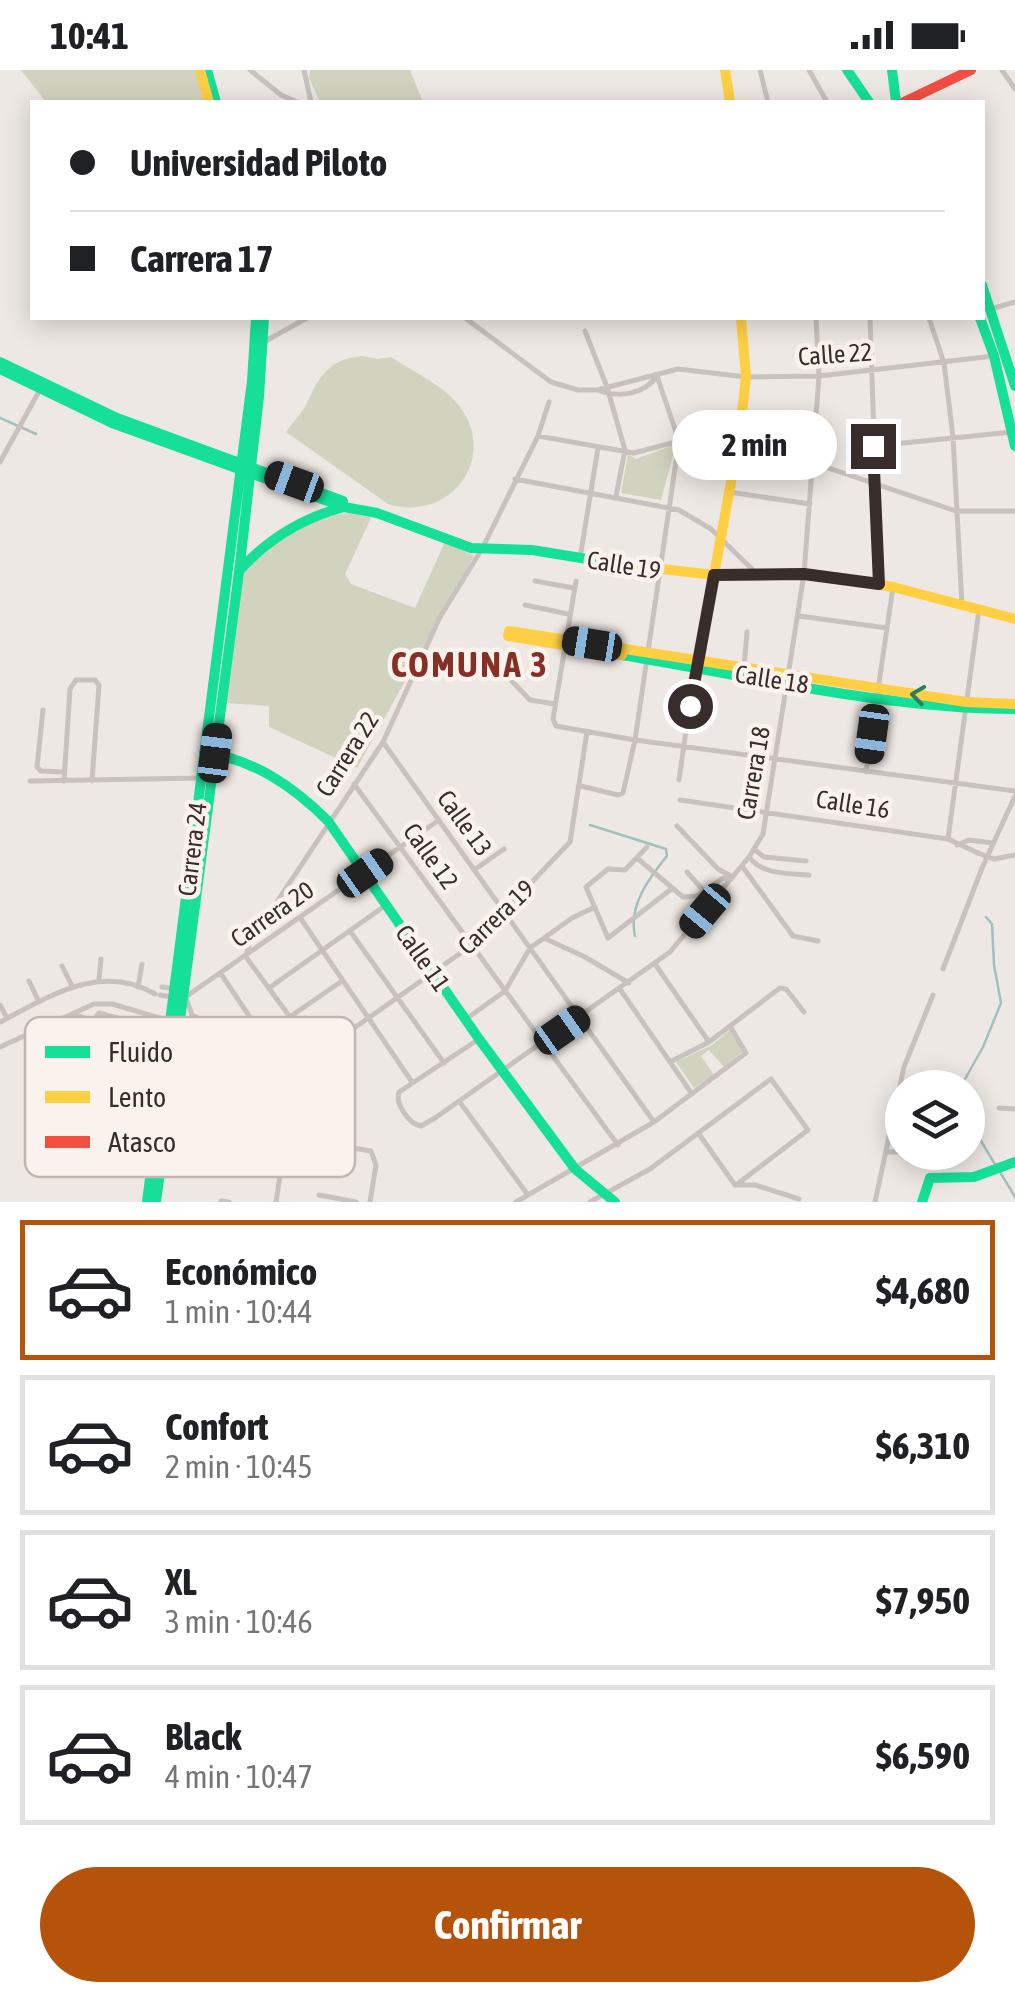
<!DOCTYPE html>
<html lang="es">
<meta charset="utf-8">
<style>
:root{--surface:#fff;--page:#f6f6f6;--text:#202124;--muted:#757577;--line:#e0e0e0;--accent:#b45309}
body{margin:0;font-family:"Asap Condensed",sans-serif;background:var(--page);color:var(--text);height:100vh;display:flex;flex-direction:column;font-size:38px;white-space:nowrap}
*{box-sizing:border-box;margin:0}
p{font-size:32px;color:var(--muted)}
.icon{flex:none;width:55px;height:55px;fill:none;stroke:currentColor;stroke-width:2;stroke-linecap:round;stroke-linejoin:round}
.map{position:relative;height:1132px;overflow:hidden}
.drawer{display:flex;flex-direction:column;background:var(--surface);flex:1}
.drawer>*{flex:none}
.guide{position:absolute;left:30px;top:30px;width:955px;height:220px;border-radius:0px;box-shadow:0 5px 25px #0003;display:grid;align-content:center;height:220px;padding:0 40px;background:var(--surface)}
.fabs{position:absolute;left:885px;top:1000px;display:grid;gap:20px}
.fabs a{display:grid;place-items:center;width:100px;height:100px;border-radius:50%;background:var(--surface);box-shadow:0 5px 25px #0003;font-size:50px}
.end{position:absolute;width:45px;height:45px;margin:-22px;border:12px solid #392d2b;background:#fff;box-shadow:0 0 0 5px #fff}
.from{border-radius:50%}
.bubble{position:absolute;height:70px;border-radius:35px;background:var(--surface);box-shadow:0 5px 25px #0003;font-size:32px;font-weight:700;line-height:70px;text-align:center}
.car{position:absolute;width:30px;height:60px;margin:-30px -15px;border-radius:12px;box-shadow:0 0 8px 2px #0007;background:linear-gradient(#222 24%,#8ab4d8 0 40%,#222 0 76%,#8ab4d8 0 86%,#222 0)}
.guide b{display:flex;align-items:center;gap:35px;height:95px;font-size:38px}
.guide b+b{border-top:2px solid var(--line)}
.guide i{width:25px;height:25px;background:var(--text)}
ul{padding:18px 0 0;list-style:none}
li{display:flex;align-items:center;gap:30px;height:140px;margin:0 20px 15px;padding:0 20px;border:5px solid var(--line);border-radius:0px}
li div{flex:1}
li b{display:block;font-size:38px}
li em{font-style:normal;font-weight:700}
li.on{border-color:var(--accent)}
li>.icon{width:90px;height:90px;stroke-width:1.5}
.action{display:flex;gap:20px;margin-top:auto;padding:20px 40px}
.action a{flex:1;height:115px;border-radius:60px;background:var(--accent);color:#fff;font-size:40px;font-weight:700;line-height:115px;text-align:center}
.status{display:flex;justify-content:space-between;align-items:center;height:70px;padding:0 50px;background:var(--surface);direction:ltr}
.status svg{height:28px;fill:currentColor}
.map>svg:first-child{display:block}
.green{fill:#d2d3bf}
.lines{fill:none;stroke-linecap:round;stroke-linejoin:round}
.stream{stroke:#a1c0bc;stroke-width:2.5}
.street{stroke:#c8c1bd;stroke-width:5}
.fast{stroke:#16e098;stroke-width:10}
.slow{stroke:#ffcf43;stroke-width:10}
.jam{stroke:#f24e42;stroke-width:10}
.street-bridge{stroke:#c8c1bd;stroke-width:5}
.oneway{stroke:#297e5c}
.route{stroke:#392d2b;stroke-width:12}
.labels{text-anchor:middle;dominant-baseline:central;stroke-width:9;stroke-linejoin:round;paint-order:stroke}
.street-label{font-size:25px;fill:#392d2b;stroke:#faf2ec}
.district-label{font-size:35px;font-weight:bold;letter-spacing:2.5px;fill:#853026;stroke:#faf2ec}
.key{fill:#faf2ec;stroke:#c0b7b2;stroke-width:2.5}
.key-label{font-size:28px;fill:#392d2b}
</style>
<div class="status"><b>10:41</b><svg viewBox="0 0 49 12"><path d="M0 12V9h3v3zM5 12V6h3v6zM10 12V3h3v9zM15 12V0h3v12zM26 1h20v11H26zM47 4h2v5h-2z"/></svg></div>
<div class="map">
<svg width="1015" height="1132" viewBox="0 0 1015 1132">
<rect width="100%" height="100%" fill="#eee8e4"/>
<path class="green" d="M21,0H196L205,32H46Z
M310,0H410L423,32H320L309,8Z
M362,286L377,289L391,287C409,299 441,315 455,331C502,382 453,454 388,434L286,362C293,352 304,341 309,329C321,303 331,289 362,286Z
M676,374L661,430L621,423L628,384L636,389Z
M350,443L371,448L345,504L351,514L415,538L445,472L474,486L357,698L269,657V636L226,633C230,605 234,522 245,502C266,465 311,446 350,443Z
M731,959L743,977L742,982L724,997L709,980L701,986L714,1005L694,1018L676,992L712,975Z"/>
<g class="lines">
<path class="stream" d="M0,348L36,364
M590,755L666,779L667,786C649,808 628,836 635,866
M960,1018L983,977L1001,933L994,895L992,854L986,847
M968,1059L975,1061L996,1096
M1000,1102L1015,1127"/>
<path class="street" d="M250,0L281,25L297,32
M304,0L311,32
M760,0L768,32
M809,0L827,32
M1002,0L1015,19
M991,239L1015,232
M465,248L551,312L578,320H597L678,299L746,307L819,306L994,286
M870,248L879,514
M929,248L944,293L953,367L962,535
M585,261L607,317L625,380L616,426
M262,273L307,248
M598,320C618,328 644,325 657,306
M538,366L634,383L679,371L739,368L956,441H1015
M874,376L1012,362
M0,392L42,316
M515,409L679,440L711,459L756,503
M729,422L810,434
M580,488L598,378
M535,511L574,518
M576,511L553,649L556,656L635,670L1015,721
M525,535L568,544
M799,546L887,558
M744,597L747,562
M506,605L530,630L555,634
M43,640L37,697L41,701L65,702
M383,672L654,1052
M866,702L893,517
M679,710L696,590L714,506
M30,711L202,708
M64,711L70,619L76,610H95L99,615L92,711
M354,714L618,1075
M581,716L618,725L623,723L635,670L679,371L657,306
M680,730L948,769L978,783
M677,756L718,799L733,807
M948,769L979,540
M957,775L969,770L993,773
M647,777L625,800L608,799L586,817L608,868L670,820
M755,780L764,787L806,791
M749,787C763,805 787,803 809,805
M637,788L683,827L697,826L723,808L731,809
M994,789L1015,785
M742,796L793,866L818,871
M474,800L504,779
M687,802L704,821
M301,849L412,1012
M350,861L444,993
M544,868L585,887L629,913
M655,894L709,972
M62,896L72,916
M943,899L982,798L1015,726
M221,904L264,968
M99,909L101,889
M29,911L39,932
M138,917L142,894
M162,917L184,920
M269,918L386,835
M620,919L692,1024
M160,925L173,927
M184,928L439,750
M186,928L192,945L220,960L264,968L313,987
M0,935L7,948
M74,944L93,951L99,943L147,956V972L128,1000
M290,947L246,887L249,874L383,672L440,547L482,479L538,366L549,332
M466,949L505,921L530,878L572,848L595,837
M284,951L299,979
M0,952C48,927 101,892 155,924
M262,966L342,911
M479,969L399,1022C395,1034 409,1054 421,1056L435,1048L670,882L749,787L763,764L804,504L819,306L816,248
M0,977L94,934H112L170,951
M85,979L93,951
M670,992L709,972L780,918L786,919L804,942
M297,995L313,987L472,875L570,772L587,662
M459,1031L528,1125
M999,1038L1015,1039
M699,1064L735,1115
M286,1067L371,1081L376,1095L370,1132
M887,1082H909
M739,1115H755L799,1129
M319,1125L356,1132
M221,1131L229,1132
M276,1132L297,995L289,978
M516,1132L654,1052L746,983L730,956
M590,1132L650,1099L771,1009L808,1060L736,1115
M875,1132L904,997L933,925"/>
<path class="fast" d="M207,0L216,32
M847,0L869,32
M892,0L896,32
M982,215L1015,316
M980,248L994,286L1015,376
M0,292L117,348L343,431
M0,299L112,353L344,437L377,443L471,478L532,480L618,494
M240,500C269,468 302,448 344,437
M622,585C749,606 887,639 1015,639
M204,682C254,690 292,715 328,751L479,969L575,1099L615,1132
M147,1132L252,311L256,248
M156,1132L239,502L259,326L264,248
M922,1132L930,1108L974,1107L1015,1092"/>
<path class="slow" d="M200,0L209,32
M725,0L730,32
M618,494L714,505L804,504L893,517L1015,549
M714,505L739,368L746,307L741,248
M622,585L508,566L509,561L966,632L1015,634"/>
<path class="jam" d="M904,32L971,0"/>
<path class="street-bridge" d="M978,783L994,789"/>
</g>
<defs><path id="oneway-chevron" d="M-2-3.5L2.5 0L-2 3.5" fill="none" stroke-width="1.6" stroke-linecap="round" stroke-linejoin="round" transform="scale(2.5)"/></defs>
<use class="oneway" href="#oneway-chevron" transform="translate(918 625) rotate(-172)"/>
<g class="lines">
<path class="route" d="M690,636L714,505L804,504L879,514L873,376"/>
</g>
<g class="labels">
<g class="street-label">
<text transform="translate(835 284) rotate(-4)">Calle 22</text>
<text transform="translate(624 495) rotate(9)">Calle 19</text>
<text transform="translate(772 609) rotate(9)">Calle 18</text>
<text transform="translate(347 684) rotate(-58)">Carrera 22</text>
<text transform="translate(753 703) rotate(-80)">Carrera 18</text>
<text transform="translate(853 734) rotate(9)">Calle 16</text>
<text transform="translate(465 753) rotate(54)">Calle 13</text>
<text transform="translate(192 779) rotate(-83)">Carrera 24</text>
<text transform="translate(431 786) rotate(54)">Calle 12</text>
<text transform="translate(272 844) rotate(-35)">Carrera 20</text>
<text transform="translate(496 847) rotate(-44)">Carrera 19</text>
<text transform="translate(423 888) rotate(55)">Calle 11</text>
</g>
<g class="district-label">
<text x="470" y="594">COMUNA 3</text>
</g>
</g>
<rect x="25" y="947" width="330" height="160" rx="15" class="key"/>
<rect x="45" y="976" width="45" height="12" fill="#16e098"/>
<rect x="45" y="1021" width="45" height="12" fill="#ffcf43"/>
<rect x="45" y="1066" width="45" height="12" fill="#f24e42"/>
<g class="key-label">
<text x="108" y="992">Fluido</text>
<text x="108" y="1037">Lento</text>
<text x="108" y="1082">Atasco</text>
</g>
</svg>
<div class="fabs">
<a><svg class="icon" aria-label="layers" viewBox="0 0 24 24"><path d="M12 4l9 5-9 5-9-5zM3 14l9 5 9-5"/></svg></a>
</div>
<i class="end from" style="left:690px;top:636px"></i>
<i class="end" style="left:873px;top:376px"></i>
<div class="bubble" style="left:672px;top:340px;width:165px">2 min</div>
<i class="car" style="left:294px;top:412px;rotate:290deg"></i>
<i class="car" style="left:592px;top:574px;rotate:279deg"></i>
<i class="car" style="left:872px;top:664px;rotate:188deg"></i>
<i class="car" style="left:215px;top:683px;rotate:7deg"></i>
<i class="car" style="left:365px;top:803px;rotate:55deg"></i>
<i class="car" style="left:705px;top:841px;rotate:220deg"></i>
<i class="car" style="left:562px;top:960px;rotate:55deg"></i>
<div class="guide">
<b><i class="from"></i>Universidad Piloto</b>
<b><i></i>Carrera 17</b>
</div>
</div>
<section class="drawer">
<ul>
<li class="on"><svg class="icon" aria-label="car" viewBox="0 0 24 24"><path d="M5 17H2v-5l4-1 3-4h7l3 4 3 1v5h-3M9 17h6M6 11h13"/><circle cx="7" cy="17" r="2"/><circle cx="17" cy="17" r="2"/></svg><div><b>Económico</b><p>1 min · 10:44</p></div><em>$4,680</em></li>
<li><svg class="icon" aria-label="car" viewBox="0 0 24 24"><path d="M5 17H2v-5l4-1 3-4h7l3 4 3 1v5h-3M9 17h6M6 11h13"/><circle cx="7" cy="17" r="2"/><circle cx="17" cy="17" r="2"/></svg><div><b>Confort</b><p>2 min · 10:45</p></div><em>$6,310</em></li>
<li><svg class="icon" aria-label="car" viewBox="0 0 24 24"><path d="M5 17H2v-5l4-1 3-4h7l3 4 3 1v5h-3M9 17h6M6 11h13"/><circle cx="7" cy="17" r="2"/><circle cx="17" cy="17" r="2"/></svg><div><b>XL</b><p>3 min · 10:46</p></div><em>$7,950</em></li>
<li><svg class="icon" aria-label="car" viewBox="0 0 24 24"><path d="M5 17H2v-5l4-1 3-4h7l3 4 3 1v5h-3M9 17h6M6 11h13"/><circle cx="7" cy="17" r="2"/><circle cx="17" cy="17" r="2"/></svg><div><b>Black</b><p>4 min · 10:47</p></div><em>$6,590</em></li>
</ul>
<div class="action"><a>Confirmar</a></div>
</section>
